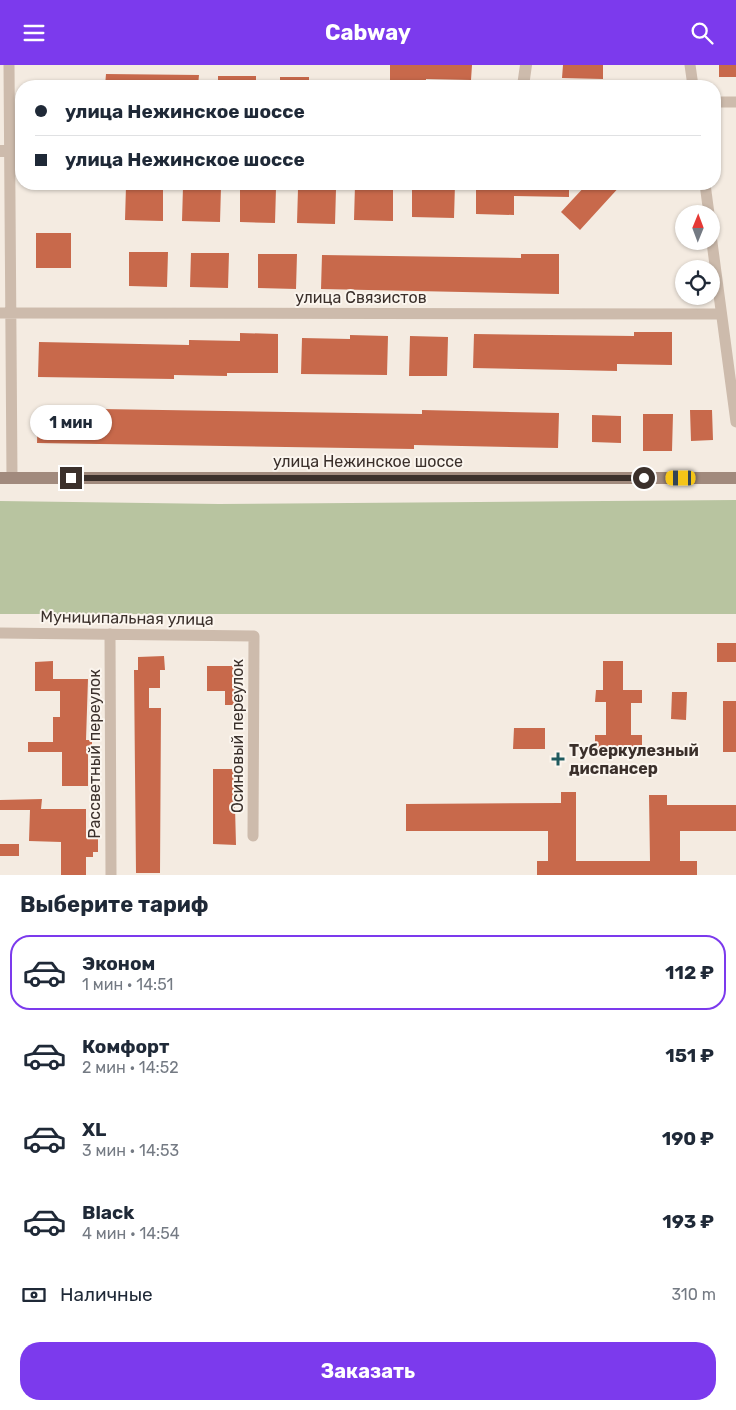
<!DOCTYPE html>
<html lang="ru">
<meta charset="utf-8">
<style>
:root{--surface:#fff;--page:#f2f2f3;--text:#1f2937;--muted:#747a83;--line:#e0e1e3;--accent:#7c3aed}
body{margin:0;font-family:Rubik,sans-serif;background:var(--page);color:var(--text);height:100vh;display:flex;flex-direction:column;font-size:19px;white-space:nowrap}
*{box-sizing:border-box;margin:0}
p{font-size:16px;color:var(--muted)}
.icon{flex:none;width:28px;height:28px;fill:none;stroke:currentColor;stroke-width:2;stroke-linecap:round;stroke-linejoin:round}
.map{position:relative;height:810px;overflow:hidden}
.side{display:flex;flex-direction:column;background:var(--surface);flex:1}
.side>*{flex:none}
.top-card{position:absolute;left:15px;top:15px;width:706px;height:110px;border-radius:20px;box-shadow:0 1px 4px #0004;display:grid;align-content:center;height:110px;padding:0 20px;background:var(--surface)}
.needle{width:32px;rotate:1deg}
.buttons{position:absolute;left:675px;top:140px;display:grid;gap:10px}
.buttons a{display:grid;place-items:center;width:45px;height:45px;border-radius:50%;background:var(--surface);box-shadow:0 1px 4px #0004;font-size:25px}
.end{position:absolute;width:22px;height:22px;margin:-11px;border:6px solid #3b302b;background:#fff;box-shadow:0 0 0 2px #fff}
.from{border-radius:50%}
.bubble{position:absolute;height:35px;border-radius:18px;background:var(--surface);box-shadow:0 1px 4px #0004;font-size:16px;font-weight:700;line-height:35px;text-align:center}
.car{position:absolute;width:15px;height:30px;margin:-15px -8px;border-radius:6px;box-shadow:0 0 4px 1px #0007;background:linear-gradient(#f5c518 24%,#345 0 40%,#f5c518 0 76%,#345 0 86%,#f5c518 0)}
.top-card b{display:flex;align-items:center;gap:18px;height:48px;font-size:19px}
.top-card b+b{border-top:1px solid var(--line)}
.top-card i{width:12px;height:12px;background:var(--text)}
ul{padding:0;list-style:none}
li{display:flex;align-items:center;gap:15px;height:75px;margin:0 10px 8px;padding:0 10px;border:2px solid transparent;border-radius:20px}
li div{flex:1}
li b{display:block;font-size:19px}
li em{font-style:normal;font-weight:700}
li.selected{border-color:var(--accent)}
li>.icon{width:45px;height:45px;stroke-width:1.5}
h2{padding:0 20px;font-size:22px;line-height:60px}
.pay{display:flex;align-items:center;gap:12px;height:55px;padding:0 20px;font-size:19px}
.pay p{margin-inline-start:auto}
.action{display:flex;gap:10px;margin-top:auto;padding:10px 20px}
.action a{flex:1;height:58px;border-radius:20px;background:var(--accent);color:#fff;font-size:20px;font-weight:700;line-height:58px;text-align:center}
header{display:flex;justify-content:space-between;align-items:center;height:65px;padding:0 20px;background:var(--accent);color:#fff;font-size:22px;font-weight:700}
.map>svg:first-child{display:block}
.green{fill:#b8c4a0}
.building{fill:#c8694b}
.lines{fill:none;stroke-linecap:round;stroke-linejoin:round}
.minor{stroke:#cdbbac;stroke-width:11}
.tertiary{stroke:#cdbbac;stroke-width:12}
.secondary{stroke:#a18a7d;stroke-width:12}
.route{stroke:#3b302b;stroke-width:6}
.poi-dot{fill:#1f5a5e;stroke:#fbf5ee;stroke-width:2}
.labels{text-anchor:middle;dominant-baseline:central;stroke-width:4;stroke-linejoin:round;paint-order:stroke}
.street-label{font-size:16px;fill:#3b302b;stroke:#fbf5ee}
.poi-label{font-size:16px;font-weight:bold;fill:#3b302b;stroke:#fbf5ee;text-anchor:start}
</style>
<header><svg class="icon" aria-label="menu" viewBox="0 0 24 24"><path d="M4 6h16M4 12h16M4 18h16"/></svg>Cabway<svg class="icon" aria-label="search" viewBox="0 0 24 24"><circle cx="10" cy="10" r="6"/><path d="M15 15l6 6"/></svg></header>
<div class="map">
<svg width="736" height="810" viewBox="0 0 736 810">
<rect width="100%" height="100%" fill="#f4ebe1"/>
<path class="green" d="M736,435V549H0V436L219,439Z"/>
<path class="building" d="M390,0H472L471,15L426,14V21H390Z
M563,0H603V14L562,13Z
M719,0H736V12H719Z
M106,9L199,10L198,21H105Z
M218,11H256V21H218Z
M280,12H309V21H280Z
M412,119H455L454,153L412,152Z
M476,119H569V132L514,131V150L476,149Z
M587,119H622L580,165L561,147Z
M355,120L393,121V156L354,155Z
M126,121H163V156L125,155Z
M183,122H221L220,157L182,156Z
M240,123H276L275,158L240,157Z
M298,124H336L335,159L297,158Z
M36,168H71V203H36Z
M129,187H168L167,222L129,221Z
M191,188H229L228,223L190,222Z
M258,189H297L296,224L258,223Z
M521,189H559V229L321,224L322,190L521,193Z
M634,267H672V300L617,299V306L473,303L474,269L634,271Z
M240,268L278,269V308H227V311L174,310V314L38,312L39,277L189,280V275L240,276Z
M350,270L388,271L387,310L301,309L302,273L350,274Z
M410,271L448,272L447,311H409Z
M38,343L422,349V345L559,348L558,383L414,380V384L37,378Z
M690,345H712L713,375L691,376Z
M643,349H673L672,386H643Z
M592,350L621,351V378L592,377Z
M717,578H736V597H717Z
M164,591L165,605H160V623H149V643H161L160,808H136L134,605H138V592Z
M53,596V614H88L86,675H92V687H88V721H62V687H28V677H53V652H60V626H35V597Z
M603,596H623V625H642V638H631V670H642V686H595V670H606V637H595L596,625H603Z
M207,601H235V640H225V626H207Z
M672,627H687L686,655L671,654Z
M723,636H736V687H723Z
M514,663H545V684H513Z
M213,704H234L236,780L213,779Z
M561,727H576V796H650L649,730H667V740H736V766H680V796H697V810H537V796H548V766H406V739L561,738Z
M42,734L41,744H86V767H94V771H98V787H93V792H86V810H61V777L29,776L30,745H0V735Z
M0,779H19V791H0Z"/>
<g class="lines">
<path class="minor" d="M9,0L12,413
M690,0L693,21
M715,37H736
M705,119L709,149
M711,170L736,357
M0,248L721,249
M0,568L254,571L253,771
M110,569L111,810"/>
<path class="tertiary" d="M523,21L526,0
M0,86H21"/>
<path class="secondary" d="M0,413H736"/>
</g>
<g class="lines">
<path class="route" d="M71,413H644"/>
</g>
<path class="poi-dot" d="M555.5 686.5h5v5h5v5h-5v5h-5v-5h-5v-5h5z"/>
<g class="labels">
<g class="street-label">
<text x="361" y="232">улица Связистов</text>
<text x="368" y="396">улица Нежинское шоссе</text>
<text transform="translate(127 553) rotate(1)">Муниципальная улица</text>
<text transform="translate(237 671) rotate(-90)">Осиновый переулок</text>
<text transform="translate(94 689) rotate(-90)">Рассветный переулок</text>
</g>
<g class="poi-label">
<text x="569" y="685">Туберкулезный<tspan x="569" dy="18">диспансер</tspan></text>
</g>
</g>
</svg>
<div class="buttons">
<a><svg class="needle" viewBox="-14 -14 28 28"><path d="M0-13l5 13h-10z" fill="#e53935"/><path d="M0 13l5-13h-10z" fill="#747a83"/></svg></a>
<a><svg class="icon" aria-label="locate" viewBox="0 0 24 24"><circle cx="12" cy="12" r="6"/><path d="M12 2v4M12 18v4M2 12h4M18 12h4"/></svg></a>
</div>
<i class="end from" style="left:644px;top:413px"></i>
<i class="end" style="left:71px;top:413px"></i>
<div class="bubble" style="left:30px;top:340px;width:82px">1 мин</div>
<i class="car" style="left:681px;top:413px;rotate:270deg"></i>
<div class="top-card">
<b><i class="from"></i>улица Нежинское шоссе</b>
<b><i></i>улица Нежинское шоссе</b>
</div>
</div>
<section class="side">
<h2>Выберите тариф</h2>
<ul>
<li class="selected"><svg class="icon" aria-label="car" viewBox="0 0 24 24"><path d="M5 17H2v-5l4-1 3-4h7l3 4 3 1v5h-3M9 17h6M6 11h13"/><circle cx="7" cy="17" r="2"/><circle cx="17" cy="17" r="2"/></svg><div><b>Эконом</b><p>1 мин · 14:51</p></div><em>112 ₽</em></li>
<li><svg class="icon" aria-label="car" viewBox="0 0 24 24"><path d="M5 17H2v-5l4-1 3-4h7l3 4 3 1v5h-3M9 17h6M6 11h13"/><circle cx="7" cy="17" r="2"/><circle cx="17" cy="17" r="2"/></svg><div><b>Комфорт</b><p>2 мин · 14:52</p></div><em>151 ₽</em></li>
<li><svg class="icon" aria-label="car" viewBox="0 0 24 24"><path d="M5 17H2v-5l4-1 3-4h7l3 4 3 1v5h-3M9 17h6M6 11h13"/><circle cx="7" cy="17" r="2"/><circle cx="17" cy="17" r="2"/></svg><div><b>XL</b><p>3 мин · 14:53</p></div><em>190 ₽</em></li>
<li><svg class="icon" aria-label="car" viewBox="0 0 24 24"><path d="M5 17H2v-5l4-1 3-4h7l3 4 3 1v5h-3M9 17h6M6 11h13"/><circle cx="7" cy="17" r="2"/><circle cx="17" cy="17" r="2"/></svg><div><b>Black</b><p>4 мин · 14:54</p></div><em>193 ₽</em></li>
</ul>
<div class="pay"><svg class="icon" aria-label="cash" viewBox="0 0 24 24"><path d="M3 7h18v10H3z"/><circle cx="12" cy="12" r="2"/></svg>Наличные<p>310 m</p></div>
<div class="action"><a>Заказать</a></div>
</section>
